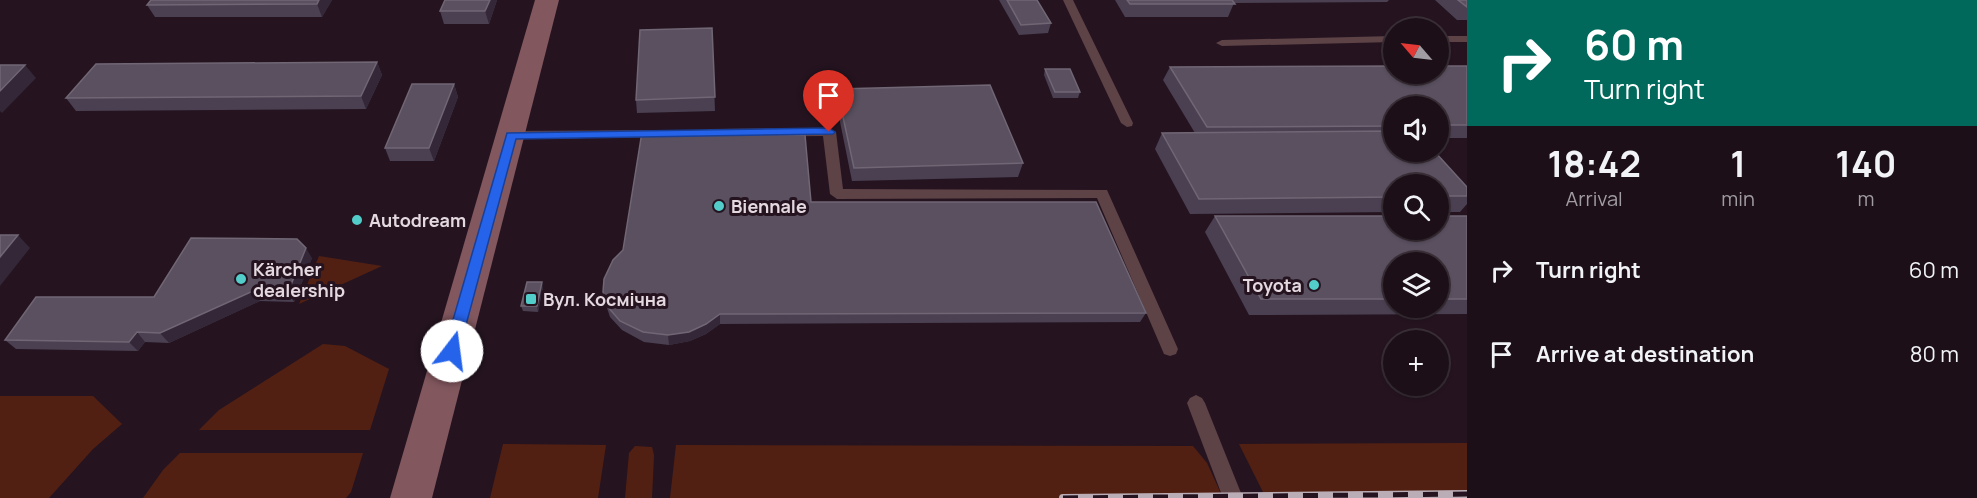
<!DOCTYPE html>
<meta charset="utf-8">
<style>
:root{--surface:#1c0f18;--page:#251821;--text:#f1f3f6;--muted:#a09ca2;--line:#3a2f37}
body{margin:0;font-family:Manrope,sans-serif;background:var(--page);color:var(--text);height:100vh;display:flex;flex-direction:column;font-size:22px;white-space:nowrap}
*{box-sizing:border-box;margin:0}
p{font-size:20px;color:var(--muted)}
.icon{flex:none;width:33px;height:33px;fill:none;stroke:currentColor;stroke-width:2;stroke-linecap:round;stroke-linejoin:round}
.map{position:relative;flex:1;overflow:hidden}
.details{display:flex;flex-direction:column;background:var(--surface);width:510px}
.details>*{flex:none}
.guide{background:#00695c;color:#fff;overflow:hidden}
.needle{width:39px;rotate:298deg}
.fabs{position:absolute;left:1383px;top:18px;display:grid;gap:12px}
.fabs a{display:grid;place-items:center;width:66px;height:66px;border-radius:50%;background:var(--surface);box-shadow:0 2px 4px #0004,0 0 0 2px var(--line);font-size:30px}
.pin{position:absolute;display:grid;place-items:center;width:51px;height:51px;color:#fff;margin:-62px -26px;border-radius:50% 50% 50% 0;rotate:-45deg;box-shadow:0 0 6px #0007}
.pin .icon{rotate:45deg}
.me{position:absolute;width:66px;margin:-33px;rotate:15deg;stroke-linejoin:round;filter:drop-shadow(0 0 4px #0008)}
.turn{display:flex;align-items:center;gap:21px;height:126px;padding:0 18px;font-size:27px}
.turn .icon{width:78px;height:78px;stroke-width:2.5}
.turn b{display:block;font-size:42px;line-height:51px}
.eta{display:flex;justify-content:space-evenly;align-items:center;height:102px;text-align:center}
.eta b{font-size:36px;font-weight:700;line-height:42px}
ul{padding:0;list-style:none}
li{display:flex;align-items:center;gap:18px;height:84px;padding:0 18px}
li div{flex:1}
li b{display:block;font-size:22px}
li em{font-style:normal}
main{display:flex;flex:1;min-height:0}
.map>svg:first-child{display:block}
.green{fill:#522012}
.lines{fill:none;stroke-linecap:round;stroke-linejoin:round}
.service{fill:#5d4246;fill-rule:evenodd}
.secondary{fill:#82575e;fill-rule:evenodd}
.rail-casing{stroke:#baadb5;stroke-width:8}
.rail{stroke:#251420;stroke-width:5;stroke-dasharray:15;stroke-linecap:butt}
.wall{fill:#4a4051;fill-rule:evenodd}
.shaded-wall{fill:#342737}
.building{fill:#5a5060;stroke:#706674;stroke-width:1.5}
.route{fill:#2563eb;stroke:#184099;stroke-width:1.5}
.poi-dot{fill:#53cdca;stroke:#251420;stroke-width:2}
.labels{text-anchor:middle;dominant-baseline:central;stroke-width:6;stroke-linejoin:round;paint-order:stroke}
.poi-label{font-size:18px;font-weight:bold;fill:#e5d9e0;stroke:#251420;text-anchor:start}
</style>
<main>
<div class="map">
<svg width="1467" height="498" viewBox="0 0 1467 498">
<rect width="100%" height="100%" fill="#251420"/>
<!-- green -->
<path class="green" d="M319,256L382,266L299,304Z
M323,344L345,346L389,369L370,430H199L219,410Z
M0,396H93L122,424L93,449L49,498H0Z
M1467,443V498H1266L1239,444Z
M503,444L606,445L598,498H490Z
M676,445L1193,446L1207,463L1223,498H670Z
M635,446L652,447L654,455L652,498H625L629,453Z
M180,453H363L351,492L346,498H143L163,470Z"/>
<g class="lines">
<!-- service -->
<path class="service" d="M1063,0H1073L1133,123L1132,126L1127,127L1121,123Z
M1394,36V42L1222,46L1216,43L1222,40Z
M1438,36H1467V42H1438Z
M829,128L836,132L843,189L1107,190L1178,349L1176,354L1170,356L1164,354L1097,198L837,199L830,194L823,136L709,137L702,133L709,129Z
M661,130L668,134L666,137L511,139L504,135L511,131Z
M1196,395L1202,398L1205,403L1243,498H1223L1187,403L1190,398Z"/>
<!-- secondary -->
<path class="secondary" d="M535,0H559L432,498H390Z"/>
<!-- rail casing -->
<g class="rail-casing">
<path id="rail" d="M1063,498L1467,494"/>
</g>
<!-- rail -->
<use href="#rail" class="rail"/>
</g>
<!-- wall -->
<path class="wall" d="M151,0H332L322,17H155L147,5Z
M497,0L489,24H444L440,11Z
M999,0H1037L1051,23L1048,33L1019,35Z
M1115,0H1389L1387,2L1234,3L1228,17H1125Z
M1435,0H1467V20H1457Z
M712,28L715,111L637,113L636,100Z
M377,62L382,75L366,109L76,111L66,98Z
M1467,66V138H1438V106H1394V152L1467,187V204L1460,212H1438V184H1394V212L1190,214L1155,149L1162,133H1195L1163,80L1170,67Z
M1045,69L1080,92L1078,98H1053L1044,75Z
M454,84L458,97L434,161H390L385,148Z
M837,89L1023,163L1018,177L852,181L836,102Z
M811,202L1146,313L1140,322L720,324L706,334L690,341L669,345L644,342L622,330L610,317L605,302L603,292L623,250Z
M1215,216H1467V314L1249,315L1205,232ZM1394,262H1438V308H1394Z
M312,258L294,302L260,301L169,343L145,342L138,351L16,349L5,340L154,297Z
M543,287L538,312L523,311L521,306Z"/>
<!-- shaded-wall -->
<path class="shaded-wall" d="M319,0H332L322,17L317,4Z
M490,0H497L489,24L485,11Z
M377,62L382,75L366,109L361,96Z
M25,65L36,78L2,113L0,111V91Z
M454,84L458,97L434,161L429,148Z
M18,235L30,248L0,286V257Z
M306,248L312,258L294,302L288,292Z
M542,282L543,287L538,312L537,306Z
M253,291L260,301L169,343L160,333Z
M720,314V324L706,334L690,341L669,345L668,335Z
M137,332L145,342L138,351L129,342Z"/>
<!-- building -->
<path class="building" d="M151,0H319L317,4L147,5Z
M445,0H490L485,11H440Z
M1007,0H1037L1051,23L1021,25Z
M1127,0H1232L1235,4H1130Z
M1458,0H1467V7Z
M712,28L715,97L636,100L640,30Z
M377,62L361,96L66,98L96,64Z
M0,65H25L0,91Z
M1394,66V74H1438V66H1467V125H1438V106H1394V126L1207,127L1170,67Z
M1045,69H1070L1080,92H1055Z
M412,84H454L429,148H385Z
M990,85L1023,163L854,168L837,89Z
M1394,131V152H1435L1467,187V196H1438V184H1394V197L1199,199L1162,133Z
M642,132L805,135L811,202H1096L1146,313L720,314L706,324L689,332L668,335L643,332L620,321L608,307L603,292L604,279L613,260L623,250Z
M1215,216H1394V230H1438V216H1467V299H1438V262H1394V299H1261Z
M0,235H18L0,257Z
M191,238L297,239L306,248L288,292L253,291L160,333L137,332L129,342L5,340L36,297H154Z
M527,282H542L537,306H521Z"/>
<!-- route -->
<path class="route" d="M829,128L835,132L833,134L516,139L459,351L457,355L452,357L446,355L444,351L507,133Z"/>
<!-- markers -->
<g class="poi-dot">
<circle cx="719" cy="206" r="6"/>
<circle cx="357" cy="220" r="6"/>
<circle cx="241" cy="279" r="6"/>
<circle cx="1314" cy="285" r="6"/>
<rect x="525" y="293" width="12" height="12" rx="3"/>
</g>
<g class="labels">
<!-- poi labels -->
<g class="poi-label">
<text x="731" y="206">Biennale</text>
<text x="369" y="220">Autodream</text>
<text x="253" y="269">Kärcher<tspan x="253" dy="21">dealership</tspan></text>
<text x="1302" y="285" text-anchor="end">Toyota</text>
<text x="543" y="299">Вул. Космічна</text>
</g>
</g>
</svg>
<div class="fabs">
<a><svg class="needle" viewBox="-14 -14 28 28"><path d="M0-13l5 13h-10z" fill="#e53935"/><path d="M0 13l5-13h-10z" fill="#a09ca2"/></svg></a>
<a><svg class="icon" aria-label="sound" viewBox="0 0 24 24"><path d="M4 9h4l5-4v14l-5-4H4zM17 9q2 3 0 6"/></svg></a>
<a><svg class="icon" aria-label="search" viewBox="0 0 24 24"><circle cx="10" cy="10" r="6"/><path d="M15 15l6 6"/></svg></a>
<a><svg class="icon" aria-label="layers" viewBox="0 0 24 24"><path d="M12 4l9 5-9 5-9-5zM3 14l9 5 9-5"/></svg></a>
<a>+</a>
</div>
<div class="pin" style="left:829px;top:132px;background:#d93025"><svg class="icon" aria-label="arrive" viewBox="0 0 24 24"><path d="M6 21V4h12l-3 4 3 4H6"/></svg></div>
<svg class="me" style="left:452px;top:351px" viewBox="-20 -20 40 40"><circle r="19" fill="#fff"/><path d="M0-13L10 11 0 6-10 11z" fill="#2563eb"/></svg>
</div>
<section class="details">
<div class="guide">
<div class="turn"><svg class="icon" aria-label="right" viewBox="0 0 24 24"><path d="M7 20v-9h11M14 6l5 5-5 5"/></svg><div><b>60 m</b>Turn right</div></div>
</div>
<div class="eta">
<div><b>18:42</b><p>Arrival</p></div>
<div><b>1</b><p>min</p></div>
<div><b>140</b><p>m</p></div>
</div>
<ul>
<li><svg class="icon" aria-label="right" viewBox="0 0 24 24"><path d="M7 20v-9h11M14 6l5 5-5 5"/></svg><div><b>Turn right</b></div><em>60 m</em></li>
<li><svg class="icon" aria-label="arrive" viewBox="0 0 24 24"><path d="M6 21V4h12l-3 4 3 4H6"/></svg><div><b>Arrive at destination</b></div><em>80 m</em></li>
</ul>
</section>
</main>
